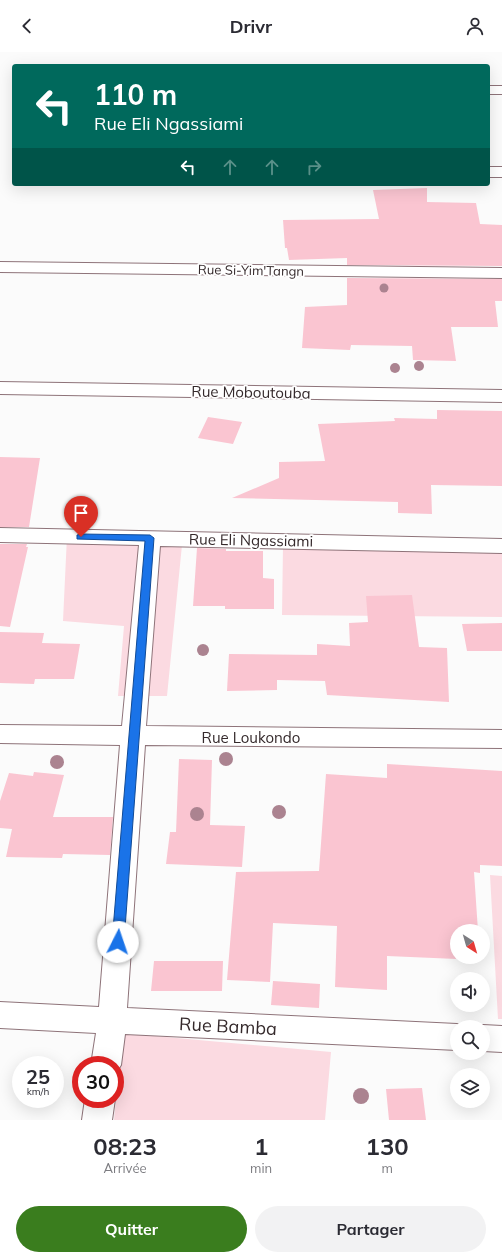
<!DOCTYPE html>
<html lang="fr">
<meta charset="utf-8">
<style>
:root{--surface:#fff;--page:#f2f2f3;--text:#2b2b33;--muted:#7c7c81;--accent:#3a7d1e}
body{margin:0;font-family:Mulish,sans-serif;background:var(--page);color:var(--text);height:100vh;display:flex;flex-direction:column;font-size:15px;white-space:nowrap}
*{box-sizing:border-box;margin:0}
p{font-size:13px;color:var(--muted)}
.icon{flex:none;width:22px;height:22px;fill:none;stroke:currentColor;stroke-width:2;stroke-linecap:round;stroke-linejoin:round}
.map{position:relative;height:1068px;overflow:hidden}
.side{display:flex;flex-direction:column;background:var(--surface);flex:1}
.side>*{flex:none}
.guide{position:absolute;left:12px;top:12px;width:478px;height:122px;border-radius:4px;box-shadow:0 4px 16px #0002;background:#00695c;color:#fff;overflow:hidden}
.needle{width:26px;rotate:143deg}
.controls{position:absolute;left:450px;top:872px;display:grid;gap:8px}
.controls a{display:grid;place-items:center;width:40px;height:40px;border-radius:50%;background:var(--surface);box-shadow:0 4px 16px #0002;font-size:20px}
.speed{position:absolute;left:12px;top:1004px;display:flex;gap:8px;font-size:20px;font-weight:700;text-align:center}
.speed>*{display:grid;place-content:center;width:52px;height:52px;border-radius:50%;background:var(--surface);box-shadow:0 4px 16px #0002;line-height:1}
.speed small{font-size:10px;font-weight:400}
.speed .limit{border:6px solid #d22;background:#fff;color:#111}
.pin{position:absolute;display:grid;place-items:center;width:34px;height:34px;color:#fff;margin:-41px -17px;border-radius:50% 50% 50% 0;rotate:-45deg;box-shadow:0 0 4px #0007}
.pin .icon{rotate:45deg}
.me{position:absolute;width:44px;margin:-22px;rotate:4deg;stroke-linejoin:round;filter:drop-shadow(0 0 3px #0008)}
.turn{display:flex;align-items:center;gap:14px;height:84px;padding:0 16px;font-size:18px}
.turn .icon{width:52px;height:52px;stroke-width:2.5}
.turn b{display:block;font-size:28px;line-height:34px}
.lanes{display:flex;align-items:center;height:38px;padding:0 16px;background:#0003;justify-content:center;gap:20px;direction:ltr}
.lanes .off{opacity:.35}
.eta{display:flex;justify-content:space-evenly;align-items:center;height:68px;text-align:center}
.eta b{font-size:24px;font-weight:700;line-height:28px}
.primary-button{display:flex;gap:8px;margin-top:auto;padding:8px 16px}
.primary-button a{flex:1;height:46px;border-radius:24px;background:var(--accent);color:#fff;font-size:16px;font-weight:700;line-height:46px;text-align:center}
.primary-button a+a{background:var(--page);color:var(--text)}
header{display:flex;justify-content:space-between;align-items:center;height:52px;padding:0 16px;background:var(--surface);font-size:18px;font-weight:700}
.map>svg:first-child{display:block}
.green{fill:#fbdae1}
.building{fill:#fac5d1}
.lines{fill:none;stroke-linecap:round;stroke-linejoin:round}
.minor-casing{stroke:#8e7379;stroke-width:2}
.minor{fill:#fff;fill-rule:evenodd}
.tree{fill:#ab8390}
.route{fill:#1a73e8;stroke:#114b97}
.labels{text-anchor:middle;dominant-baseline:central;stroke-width:3.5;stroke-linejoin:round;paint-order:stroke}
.far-street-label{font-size:13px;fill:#34292b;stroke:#fff}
.street-label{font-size:15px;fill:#34292b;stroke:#fff}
.near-street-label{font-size:18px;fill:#34292b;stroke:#fff}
</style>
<header><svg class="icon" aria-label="back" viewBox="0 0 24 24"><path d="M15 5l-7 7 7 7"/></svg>Drivr<svg class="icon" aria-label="person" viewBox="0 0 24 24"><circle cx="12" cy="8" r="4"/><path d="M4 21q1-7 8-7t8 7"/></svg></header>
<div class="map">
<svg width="502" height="1068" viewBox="0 0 502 1068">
<rect width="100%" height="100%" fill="#fbfbfb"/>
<!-- green -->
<path class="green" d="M67,484L182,493L167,644H118L124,574L63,569Z
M283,494L502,497V565L282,563Z
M490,823L502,824V967H498Z
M122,981L331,1000L325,1068H114Z"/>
<!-- building -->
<path class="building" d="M427,136V150L476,151L480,172L502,173V214L347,213V206L289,208L287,196H285L283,168L379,167L373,138Z
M347,226L502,227V249H495L498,275H451L456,309L413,308L412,294L351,293L350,298L302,296L305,255L347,253Z
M437,358L502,359V434L431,433L432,462L398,461V450L232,446L279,426V410L325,409L318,372L395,369L394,366L437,367Z
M208,365L242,370L233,392L198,386Z
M0,405L40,406L29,475H0Z
M0,492H27L26,495H28L10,575L0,574Z
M197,496L226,497V499H263V526L274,527V557H225V554H193Z
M412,543L419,595L447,596L449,650L327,643L325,629L277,628V638L227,639L229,602L317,603V592L350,594L349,571L368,570L366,544Z
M502,571V599H467L462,572Z
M0,580L44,581L42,591L80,592L74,627H35L34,632L0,631Z
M179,707L212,708L210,773L245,774L242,815L166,812L170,780H176Z
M387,712L502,719V814L480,813V821L474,820L478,879H457V905H480V908L387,904V938L335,935L337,874L273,871L270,930L227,928L236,820L319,819L326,722L387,726Z
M34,720L64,723L53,765H113L110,803L63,802L62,806L6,805L12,777L0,776V749L9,721L33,724Z
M154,909H223L222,939H151Z
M273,929L320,932L319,956L271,953Z
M422,1036L426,1068H389L386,1037Z"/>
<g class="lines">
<!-- minor casing -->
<g class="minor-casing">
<path id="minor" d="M488,34H502V42H488Z
M488,115H502V125H488Z
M0,210L502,216V226L0,220Z
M0,330L502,338V350L0,342Z
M0,476L502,487V501L160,494L146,674L502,678V696L145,693L127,956L457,972L466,975H457V998L125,982L121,1013L115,1023V1013H91L96,981L0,976V950L99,955L120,693L0,691V673L122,674L139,493L0,490Z
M483,973L502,974V1000L483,999V975H477Z
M85,1047H115L112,1068H82Z"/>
</g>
<!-- minor -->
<use href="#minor" class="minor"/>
</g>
<!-- trees -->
<g class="tree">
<circle cx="384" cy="236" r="4.5"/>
<circle cx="419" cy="314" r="5"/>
<circle cx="395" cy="316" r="5"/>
<circle cx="203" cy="598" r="6"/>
<circle cx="226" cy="707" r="7"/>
<circle cx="57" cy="710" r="7"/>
<circle cx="279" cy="760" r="7"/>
<circle cx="197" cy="762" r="7"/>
<circle cx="361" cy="1044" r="8"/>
</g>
<!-- route -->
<path class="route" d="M81,482L150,483L154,486L124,890L122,893L118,895L114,893L112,890L145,489L77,487V483Z"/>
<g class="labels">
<!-- far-street labels -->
<g class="far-street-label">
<text transform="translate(251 218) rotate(1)">Rue Si-Yim'Tangn</text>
</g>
<!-- street labels -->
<g class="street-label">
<text transform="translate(251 340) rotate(1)">Rue Moboutouba</text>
<text transform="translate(251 488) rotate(1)">Rue Eli Ngassiami</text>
<text x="251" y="685">Rue Loukondo</text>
</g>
<!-- near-street labels -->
<g class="near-street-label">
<text transform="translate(228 974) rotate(3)">Rue Bamba</text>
</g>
</g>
</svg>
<div class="controls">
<a><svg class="needle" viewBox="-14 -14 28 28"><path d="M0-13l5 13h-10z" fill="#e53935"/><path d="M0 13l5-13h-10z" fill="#7c7c81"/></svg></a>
<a><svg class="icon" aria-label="sound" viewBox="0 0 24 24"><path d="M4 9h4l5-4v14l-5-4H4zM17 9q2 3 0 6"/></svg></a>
<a><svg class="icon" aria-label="search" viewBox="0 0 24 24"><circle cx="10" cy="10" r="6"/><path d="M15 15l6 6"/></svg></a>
<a><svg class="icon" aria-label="layers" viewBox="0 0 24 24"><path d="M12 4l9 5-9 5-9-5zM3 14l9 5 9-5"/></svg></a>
</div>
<div class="speed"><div>25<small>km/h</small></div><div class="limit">30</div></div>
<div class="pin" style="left:81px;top:485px;background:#d93025"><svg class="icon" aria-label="arrive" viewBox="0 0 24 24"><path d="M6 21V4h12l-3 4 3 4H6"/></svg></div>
<svg class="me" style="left:118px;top:890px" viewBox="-20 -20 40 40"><circle r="19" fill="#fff"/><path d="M0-13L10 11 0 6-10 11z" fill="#1a73e8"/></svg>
<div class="guide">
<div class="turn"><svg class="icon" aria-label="left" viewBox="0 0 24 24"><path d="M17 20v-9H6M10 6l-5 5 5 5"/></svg><div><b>110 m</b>Rue Eli Ngassiami</div></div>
<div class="lanes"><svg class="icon" aria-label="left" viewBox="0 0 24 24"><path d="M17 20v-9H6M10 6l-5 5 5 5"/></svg><svg class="icon off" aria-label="ahead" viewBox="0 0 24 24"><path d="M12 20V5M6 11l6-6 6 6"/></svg><svg class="icon off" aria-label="ahead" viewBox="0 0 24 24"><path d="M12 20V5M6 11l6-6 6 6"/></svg><svg class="icon off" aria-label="right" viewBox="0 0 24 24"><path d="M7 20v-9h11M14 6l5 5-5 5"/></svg></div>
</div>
</div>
<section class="side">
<div class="eta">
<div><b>08:23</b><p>Arrivée</p></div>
<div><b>1</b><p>min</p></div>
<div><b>130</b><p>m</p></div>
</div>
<div class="primary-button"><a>Quitter</a><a>Partager</a></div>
</section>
